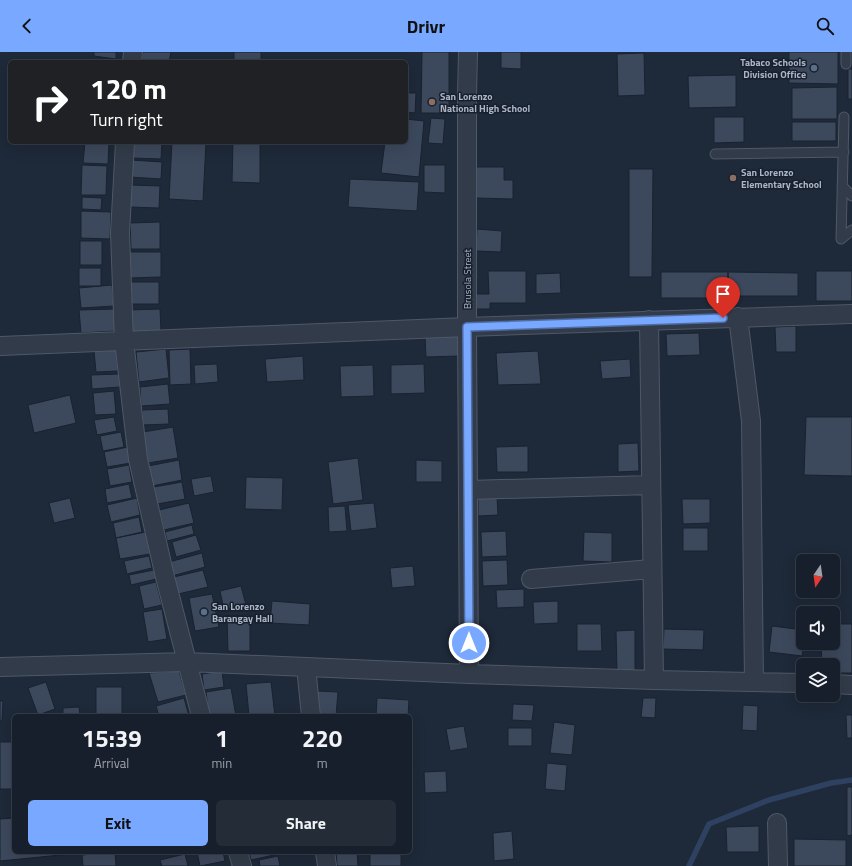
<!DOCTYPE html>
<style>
:root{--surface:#161f2b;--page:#232c37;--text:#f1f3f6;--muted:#9ea2a9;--line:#353d47;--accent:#78a8ff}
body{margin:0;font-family:"Titillium Web",sans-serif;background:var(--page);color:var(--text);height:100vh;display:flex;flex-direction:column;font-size:15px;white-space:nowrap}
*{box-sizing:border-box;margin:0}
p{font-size:13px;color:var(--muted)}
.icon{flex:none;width:22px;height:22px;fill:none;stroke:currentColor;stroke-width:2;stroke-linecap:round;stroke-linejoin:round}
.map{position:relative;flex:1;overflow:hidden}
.sheet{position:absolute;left:12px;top:662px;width:400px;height:140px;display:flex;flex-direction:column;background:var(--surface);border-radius:6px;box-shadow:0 4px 16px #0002,0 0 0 1px var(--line)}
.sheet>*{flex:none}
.banner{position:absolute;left:8px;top:8px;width:400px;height:84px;border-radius:6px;box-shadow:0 4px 16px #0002,0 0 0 1px var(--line);background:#202124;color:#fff;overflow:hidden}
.needle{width:26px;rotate:193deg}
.tools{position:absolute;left:796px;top:502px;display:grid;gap:8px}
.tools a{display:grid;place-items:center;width:44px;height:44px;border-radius:6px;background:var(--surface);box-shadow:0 4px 16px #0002,0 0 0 1px var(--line);font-size:20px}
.pin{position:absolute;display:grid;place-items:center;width:34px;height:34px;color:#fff;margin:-41px -17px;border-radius:50% 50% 50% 0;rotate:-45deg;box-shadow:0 0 4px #0007}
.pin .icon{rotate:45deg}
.me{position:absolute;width:44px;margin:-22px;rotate:0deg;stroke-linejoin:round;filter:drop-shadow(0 0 3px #0008)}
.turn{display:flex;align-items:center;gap:14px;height:84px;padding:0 16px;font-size:18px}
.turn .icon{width:52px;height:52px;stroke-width:2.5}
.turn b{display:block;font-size:28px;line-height:34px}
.eta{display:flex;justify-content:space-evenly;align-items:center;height:68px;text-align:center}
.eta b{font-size:24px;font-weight:700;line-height:28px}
.primary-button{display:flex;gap:8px;margin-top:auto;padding:8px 16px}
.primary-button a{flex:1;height:46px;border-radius:6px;background:var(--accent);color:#111;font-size:16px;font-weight:700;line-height:46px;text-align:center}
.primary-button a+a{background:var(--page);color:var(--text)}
header{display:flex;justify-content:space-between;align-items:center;height:52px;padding:0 16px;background:var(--accent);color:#111;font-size:18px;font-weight:700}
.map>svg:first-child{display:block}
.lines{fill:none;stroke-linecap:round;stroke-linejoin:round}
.stream{stroke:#2e4160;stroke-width:5.5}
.building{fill:#3c485c;stroke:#192230}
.lane-casing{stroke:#4f5867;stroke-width:11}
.street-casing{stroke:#4f5867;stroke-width:20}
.lane{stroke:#323b49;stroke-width:9}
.street{stroke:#323b49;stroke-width:18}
.route-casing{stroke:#4e6da6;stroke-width:10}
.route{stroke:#78a8ff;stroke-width:7}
.service-dot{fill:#5c6f8a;stroke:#17202e;stroke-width:1.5}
.education-dot{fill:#8d6e63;stroke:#17202e;stroke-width:1.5}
.labels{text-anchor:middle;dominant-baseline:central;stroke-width:3;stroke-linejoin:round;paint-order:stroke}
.poi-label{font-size:10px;font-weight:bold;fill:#acb5c6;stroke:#17202e;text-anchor:start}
.street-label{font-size:10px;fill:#acb5c6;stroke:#17202e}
</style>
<header><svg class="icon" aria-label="back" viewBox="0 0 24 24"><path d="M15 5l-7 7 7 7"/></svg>Drivr<svg class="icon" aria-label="search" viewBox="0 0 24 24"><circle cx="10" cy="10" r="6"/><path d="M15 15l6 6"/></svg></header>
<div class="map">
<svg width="852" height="814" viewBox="0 0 852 814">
<rect width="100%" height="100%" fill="#1e2939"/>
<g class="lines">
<!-- stream -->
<path class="stream" d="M689,814L709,772L769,748L831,731L852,728"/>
</g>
<!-- building -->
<path class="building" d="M94,0H116V7L94,4Z
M143,0H171L169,10H141Z
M234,0H261V10H234Z
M422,0H449V61H421Z
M501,0H521V17L501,16Z
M789,0H838V32L789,31Z
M644,1L645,43L618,44L617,2Z
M99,7L119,9V10H98Z
M848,17H852V47H848Z
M736,23V55L689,56L688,24Z
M837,35V67H792V36Z
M406,41H416L415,61L406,60Z
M714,65H744V90L714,91Z
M431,66L445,67L443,92L428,91Z
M406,67L424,69L419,125L381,121L385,90H406Z
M792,70H836V89H792Z
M85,90H109L108,112L83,111Z
M133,90H162L161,107L132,106Z
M172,90H206L203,149L169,147Z
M233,90H260V131L232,130Z
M131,108L162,110L161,127L130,125Z
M82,113L107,114L106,143H81Z
M424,113H445V141L424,140Z
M476,115H504V128H513V147L476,146Z
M629,117H653L652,225H629Z
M350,127L419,130L417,159L348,155Z
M130,133L160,134L159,156L130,155Z
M82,145L102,146L101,158L82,157Z
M81,159L111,160L110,187L81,186Z
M160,170V197H131L130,171Z
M477,177L502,179L501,200L476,199Z
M80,189H102V213H80Z
M128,200H161V225L128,226Z
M79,216H101V234H79Z
M488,219H526V251H490V257H475V242H489Z
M816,219H852V249H816Z
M661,220H728V246H661Z
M728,220L798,221V244H728Z
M560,221L561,241L536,242V222Z
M128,230H159V252H128Z
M112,233L114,254L81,256L79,236Z
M115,257L116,279L81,281L79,258Z
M160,257L161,279L130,280L129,258Z
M796,274V300H776L775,275Z
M699,281L700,303L667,304L666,282Z
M458,284L459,304L426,305L425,285Z
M166,297L169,326L139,330L136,300Z
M190,297L191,332L170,333L169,298Z
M116,298L118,319L96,320L94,299Z
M538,299L541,332L498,333L496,301Z
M303,304L304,328L267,330L265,307Z
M630,307L631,325L602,327L600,309Z
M217,312L218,330L195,332L194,313Z
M424,312L425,341L391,342V313Z
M373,313L374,344L341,345L340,314Z
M119,322L120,335L92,337L91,323Z
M168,332L170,352L141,354L140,335Z
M114,339L116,362L95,363L93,341Z
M70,343L76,371L34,381L28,353Z
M168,357L169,372L143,373L142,358Z
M114,365L117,379L97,383L94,368Z
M806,365H852V424L804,423Z
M173,375L178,406L148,411L143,380Z
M121,380L124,395L103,399L100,384Z
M638,391L639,419L618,420V392Z
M528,394V420H497L496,395Z
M128,395L131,411L107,415L104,400Z
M358,406L363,448L333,452L328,410Z
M179,408L182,428L152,434L148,414Z
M416,408L442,409V430H416Z
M129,413L132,430L110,434L107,417Z
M211,424L214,440L194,444L191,427Z
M246,425L283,426L282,458L245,457Z
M182,430L185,447L157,452L154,435Z
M129,432L132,446L107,451L105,437Z
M497,444L498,463L478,464V445Z
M70,446L75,466L54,471L49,451Z
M137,446L140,463L111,470L107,453Z
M682,447H710V471L683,472Z
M189,451L194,471L164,478L159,458Z
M374,451L377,476L351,479L348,453Z
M345,454L347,479L329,480L328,455Z
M139,465L142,480L116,486L113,471Z
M192,473L194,482L167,489L165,480Z
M683,476H708V499H683Z
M506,479L507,504L482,505L481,480Z
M146,480L150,502L120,507L116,486Z
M584,480L612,481V510L583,509Z
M196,483L201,498L176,505L172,490Z
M202,501L205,515L172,524L169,510Z
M149,504L152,516L127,522L124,509Z
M507,508L508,533L483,534L482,509Z
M413,514L415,534L392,536L390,516Z
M154,518L156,527L131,533L129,523Z
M203,518L208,535L174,543L170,526Z
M156,530L162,553L144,557L139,534Z
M241,534L246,553L224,558L220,539Z
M524,537V555L497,556L496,538Z
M212,542L219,575L195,579L189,546Z
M272,549L310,552L309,573L270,571Z
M558,549V571L534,572L533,550Z
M162,557L167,587L148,590L143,560Z
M250,563V599H228L227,564Z
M577,572H601L602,599H577Z
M833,572H852V621H833V613H822L821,591H833Z
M772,574L803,578L804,591L802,604L769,600Z
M664,577L704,578L703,598L663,597Z
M635,578V619H617L616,579Z
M179,619L186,643L158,650L149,621Z
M222,619L224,635L204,638L202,622Z
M46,630L55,657L38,663L28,636Z
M271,630L275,664H249L246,632Z
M96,635H122V664H96Z
M231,636L236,664H209L206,640Z
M317,639L338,640L336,664H316Z
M184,646L189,664H159L156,654Z
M377,646L409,648L408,664H376Z
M643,646H656L655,666L641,665Z
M0,649H3L2,669H0Z
M513,652L534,653L532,669L512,668Z
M743,653L758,654L757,679L742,678Z
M79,655L80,664H63V656Z
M846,663H852V686H847Z
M554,670L575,673L572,703L550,701Z
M464,674L468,696L450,699L446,677Z
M508,676H532V694H508Z
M0,690H14V737H0Z
M547,711L567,713L565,739L545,737Z
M410,713H413L411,732L410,731Z
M446,719L447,740L425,741L424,720Z
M847,735H852V783L847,784Z
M14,766V800H91L0,809V767Z
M759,774V800H727L726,775Z
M512,779L514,807L494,809L493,781Z
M794,787L846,788V814H794Z
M115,800L116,814H83L82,803Z
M197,800H223L225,809L200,814Z
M249,800H283V801L251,808Z
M336,800H357L358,814H337Z
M370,800H401V814H370Z
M185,802L188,814H162L160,808Z
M278,804L280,814H260L259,808Z"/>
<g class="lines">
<!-- lane casing -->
<g class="lane-casing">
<path id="lane" d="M846,0V12
M715,102L844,100
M842,134L852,144
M841,187L844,65
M841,187L852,178"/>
</g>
<!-- street casing -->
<g class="street-casing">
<path id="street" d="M468,0L467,44V275L469,622
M132,10L133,0
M125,90L120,181L124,289L138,407L165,525L201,664
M738,265L751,369L754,630
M649,268L654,628
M0,294L467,275L852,262
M468,438L651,433
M531,527L652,517
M0,615L187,610L469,622L654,628L803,631
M306,615L311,664
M833,632L852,633
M777,771L778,814
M238,800L242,814
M325,800L327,814"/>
</g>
<!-- lane -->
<use href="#lane" class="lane"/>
<!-- street -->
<use href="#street" class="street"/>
</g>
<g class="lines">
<!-- route casing -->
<g class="route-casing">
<path id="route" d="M469,591L467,275L723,266"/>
</g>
<!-- route -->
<use href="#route" class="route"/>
</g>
<!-- markers -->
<g class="service-dot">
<circle cx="814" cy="16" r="4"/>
<circle cx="204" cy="560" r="4"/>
</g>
<g class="education-dot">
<circle cx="432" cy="50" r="4"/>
<circle cx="733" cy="126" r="4"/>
</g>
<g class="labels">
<!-- poi labels -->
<g class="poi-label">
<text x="806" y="10" text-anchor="end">Tabaco Schools<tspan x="806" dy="12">Division Office</tspan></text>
<text x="440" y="44">San Lorenzo<tspan x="440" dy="12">National High School</tspan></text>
<text x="741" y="120">San Lorenzo<tspan x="741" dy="12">Elementary School</tspan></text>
<text x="212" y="554">San Lorenzo<tspan x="212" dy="12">Barangay Hall</tspan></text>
</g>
<!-- street labels -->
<g class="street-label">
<text transform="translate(467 227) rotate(-90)">Brusola Street</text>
</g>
</g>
</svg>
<div class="tools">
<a><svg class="needle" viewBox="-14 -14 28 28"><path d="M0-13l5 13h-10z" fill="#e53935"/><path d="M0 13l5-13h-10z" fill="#9ea2a9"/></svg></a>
<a><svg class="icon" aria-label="sound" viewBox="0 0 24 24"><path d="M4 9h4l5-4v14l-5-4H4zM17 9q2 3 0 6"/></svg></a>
<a><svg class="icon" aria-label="layers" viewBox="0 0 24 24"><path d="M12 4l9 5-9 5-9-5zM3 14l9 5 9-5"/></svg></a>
</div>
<div class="pin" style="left:723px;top:266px;background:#d93025"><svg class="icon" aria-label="arrive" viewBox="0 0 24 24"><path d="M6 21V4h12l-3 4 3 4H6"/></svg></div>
<svg class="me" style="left:469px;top:591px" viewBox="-20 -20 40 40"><circle r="17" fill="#78a8ff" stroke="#fff" stroke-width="3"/><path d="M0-11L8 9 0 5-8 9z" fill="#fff"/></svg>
<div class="banner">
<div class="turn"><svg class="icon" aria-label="right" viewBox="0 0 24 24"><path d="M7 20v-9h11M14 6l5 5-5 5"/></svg><div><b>120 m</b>Turn right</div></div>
</div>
<section class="sheet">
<div class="eta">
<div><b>15:39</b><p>Arrival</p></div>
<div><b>1</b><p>min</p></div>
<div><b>220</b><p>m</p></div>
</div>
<div class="primary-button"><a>Exit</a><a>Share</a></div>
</section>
</div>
